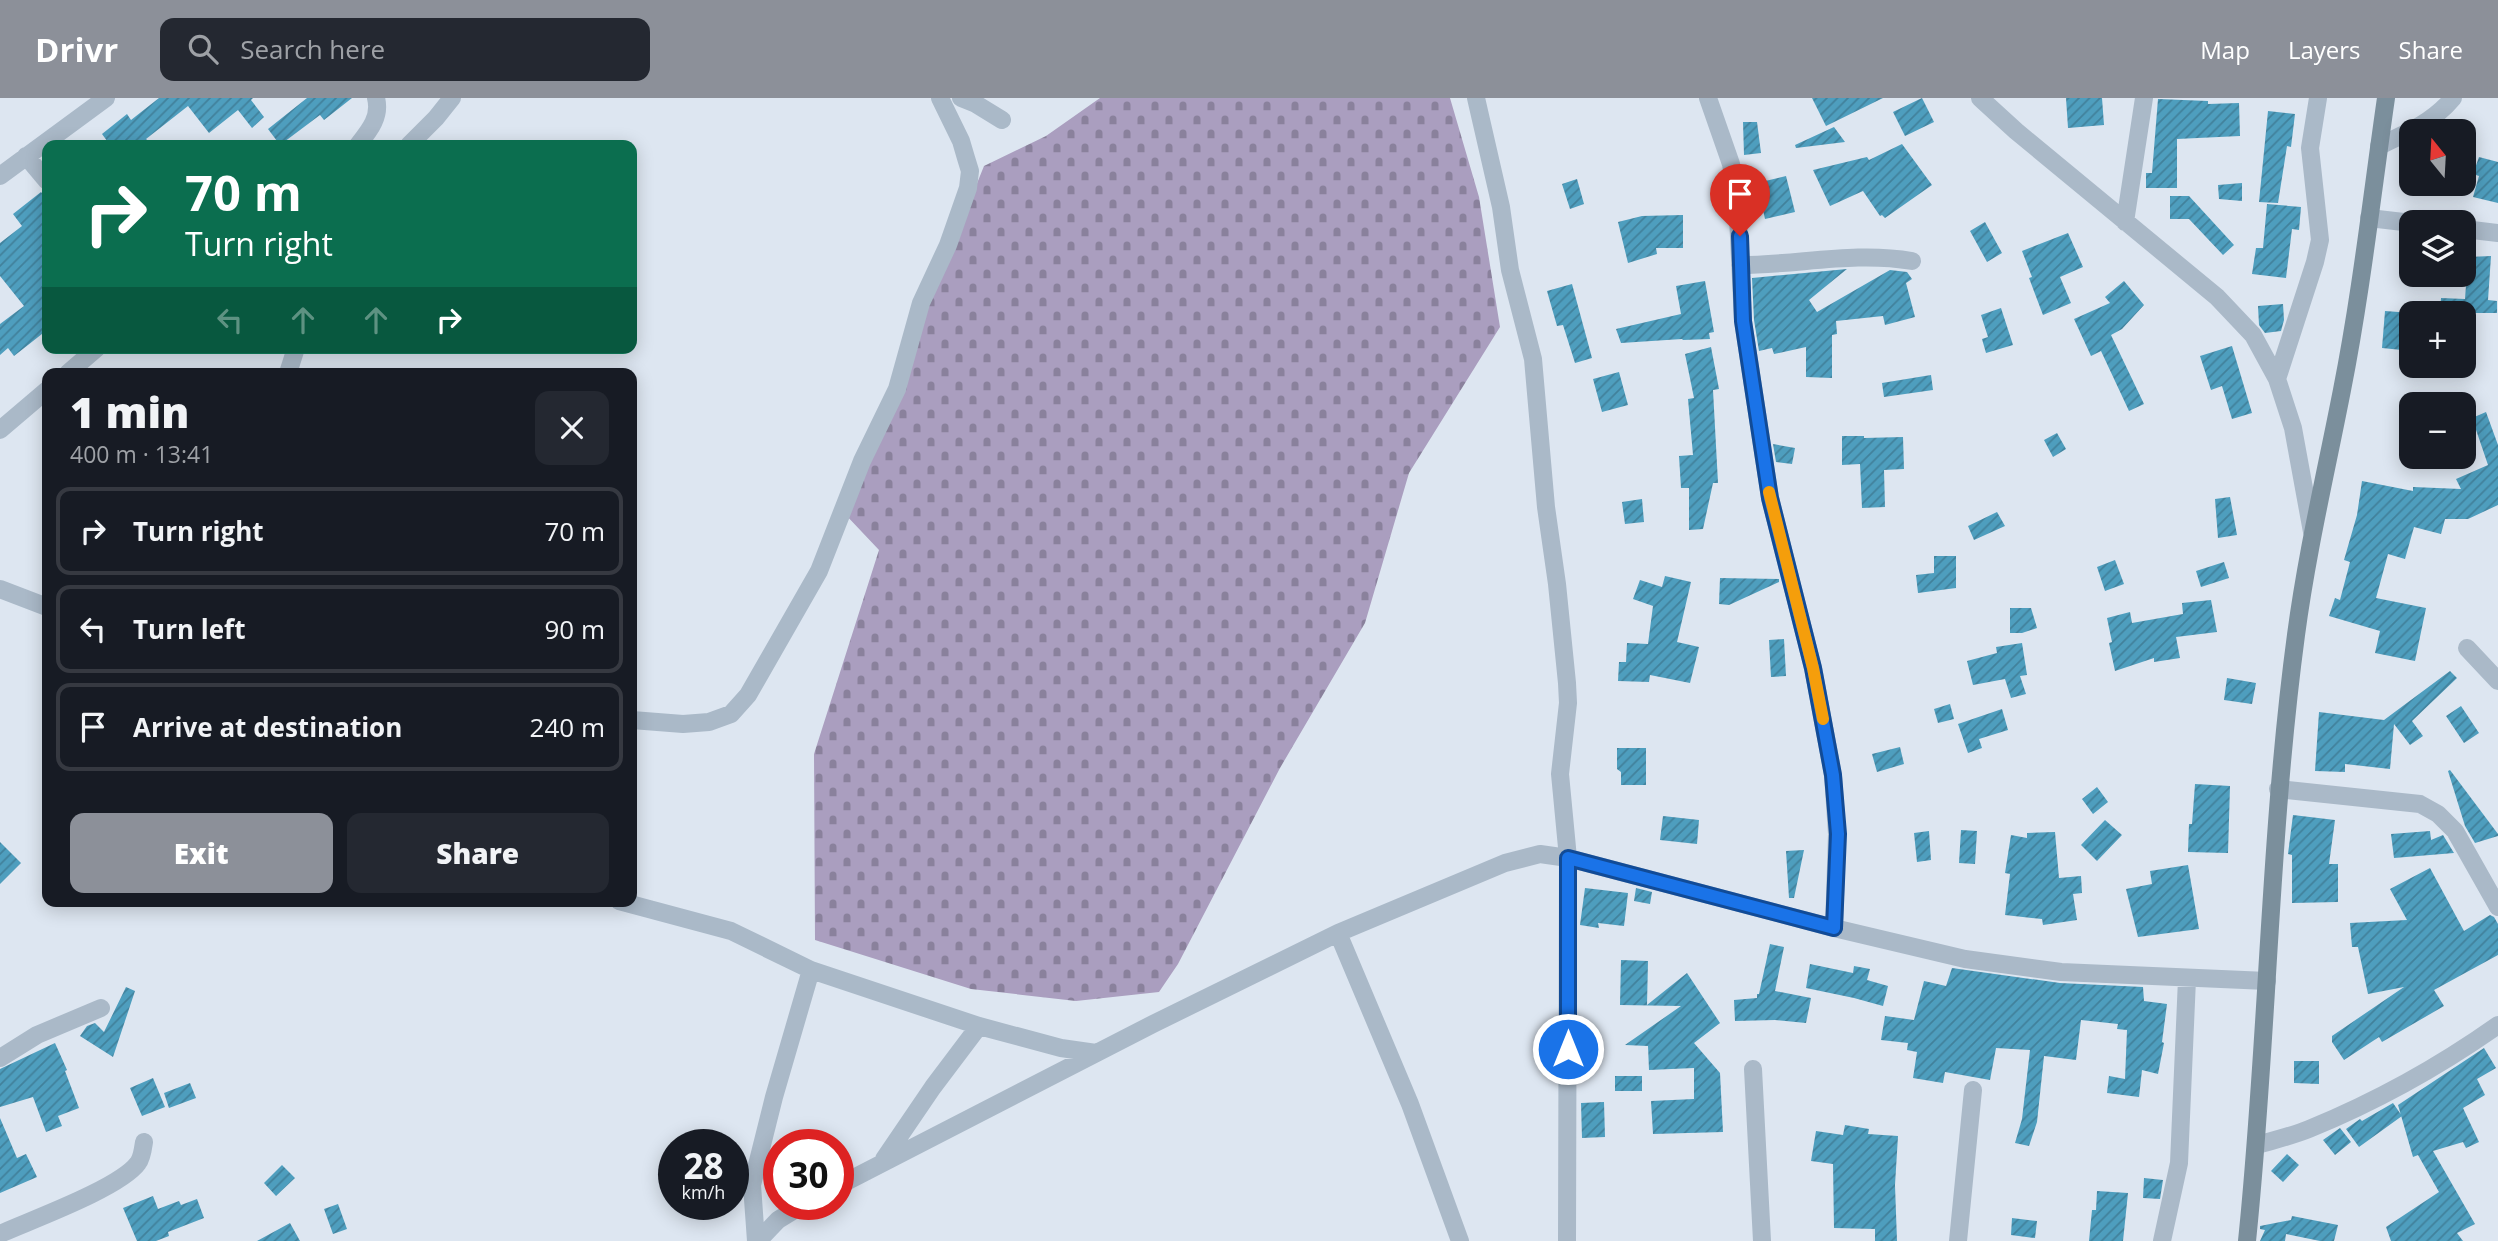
<!DOCTYPE html>
<meta charset="utf-8">
<style>
:root{--surface:#171b24;--page:#242831;--text:#f1f3f6;--muted:#9ea1a6;--line:#363941;--accent:#8c9099}
body{margin:0;font-family:"Open Sans",sans-serif;background:var(--page);color:var(--text);height:100vh;display:flex;flex-direction:column;font-size:26px;white-space:nowrap}
*{box-sizing:border-box;margin:0}
p{font-size:23px;color:var(--muted)}
.icon{flex:none;width:38px;height:38px;fill:none;stroke:currentColor;stroke-width:2;stroke-linecap:round;stroke-linejoin:round}
.map{position:relative;flex:1;overflow:hidden}
.drawer{position:absolute;left:42px;top:270px;width:595px;height:539px;display:flex;flex-direction:column;background:var(--surface);border-radius:14px;box-shadow:0 4px 18px #0003}
.drawer>*{flex:none}
.guide{position:absolute;left:42px;top:42px;width:595px;height:214px;border-radius:14px;box-shadow:0 4px 18px #0003;background:#0b6e4f;color:#fff;overflow:hidden}
.needle{width:46px;rotate:342deg}
.fabs{position:absolute;left:2399px;top:21px;display:grid;gap:14px}
.fabs a{display:grid;place-items:center;width:77px;height:77px;border-radius:14px;background:var(--surface);box-shadow:0 4px 18px #0003;font-size:35px}
.speed{position:absolute;left:658px;top:1031px;display:flex;gap:14px;font-size:35px;font-weight:700;text-align:center}
.speed>*{display:grid;place-content:center;width:91px;height:91px;border-radius:50%;background:var(--surface);box-shadow:0 4px 18px #0003;line-height:1}
.speed small{font-size:18px;font-weight:400}
.speed .limit{border:10px solid #d22;background:#fff;color:#111}
.pin{position:absolute;display:grid;place-items:center;width:60px;height:60px;color:#fff;margin:-72px -30px;border-radius:50% 50% 50% 0;rotate:-45deg;box-shadow:0 0 7px #0007}
.pin .icon{rotate:45deg}
.me{position:absolute;width:77px;margin:-38px;rotate:0deg;stroke-linejoin:round;filter:drop-shadow(0 0 5px #0008)}
.turn{display:flex;align-items:center;gap:24px;height:147px;padding:0 28px;font-size:32px}
.turn .icon{width:91px;height:91px;stroke-width:2.5}
.turn b{display:block;font-size:49px;line-height:60px}
.lanes{display:flex;align-items:center;height:66px;padding:0 28px;background:#0003;justify-content:center;gap:35px;direction:ltr}
.lanes .off{opacity:.35}
.round{display:grid;place-items:center;flex:none;width:74px;height:74px;border-radius:14px;background:var(--page)}
.summary{display:flex;align-items:center;justify-content:space-between;height:119px;padding:0 28px}
h1{font-size:42px;font-weight:800;line-height:52px}
.primary-button{display:flex;gap:14px;margin-top:auto;padding:14px 28px}
.primary-button a{flex:1;height:80px;border-radius:14px;background:var(--accent);color:#fff;font-size:28px;font-weight:800;line-height:80px;text-align:center}
.primary-button a+a{background:var(--page);color:var(--text)}
ul{padding:0;list-style:none}
li{display:flex;align-items:center;gap:21px;height:88px;margin:0 14px 10px;padding:0 14px;border:4px solid var(--line);border-radius:14px}
li div{flex:1}
li b{display:block;font-size:26px}
li em{font-style:normal}
header{display:flex;align-items:center;gap:42px;box-sizing:border-box;height:98px;padding:0 35px;background:var(--accent);color:#fff}
header strong{font-size:33px}
nav{display:flex;gap:38px;margin-inline-start:auto;font-size:24px}
.search{width:490px;height:63px;background:var(--page);display:flex;align-items:center;gap:18px;box-sizing:border-box;padding:0 24px;border-radius:14px;color:var(--muted);font-size:26px}
.map>svg:first-child{display:block}
.cemetery{fill:url(#cemetery-stones)}
.building{fill:url(#building-hatch)}
.lines{fill:none;stroke-linecap:round;stroke-linejoin:round}
.street{stroke:#aab9c8;stroke-width:18}
.secondary{stroke:#7b8f9c;stroke-width:18}
.route-casing{stroke:#114b97;stroke-width:18}
.route{stroke:#1a73e8;stroke-width:12}
.slow{stroke:#f59e0b;stroke-width:12}
</style>
<header>
<strong>Drivr</strong>
<div class="search"><svg class="icon" aria-label="search" viewBox="0 0 24 24"><circle cx="10" cy="10" r="6"/><path d="M15 15l6 6"/></svg>Search here</div>
<nav><a>Map</a><a>Layers</a><a>Share</a></nav>
</header>
<div class="map">
<svg width="2498" height="1143" viewBox="0 0 2498 1143">
<defs>
<pattern id="cemetery-stones" width="16" height="16" patternUnits="userSpaceOnUse" patternTransform="scale(1.75)"><rect width="16" height="16" fill="#aa9ebf"/><path d="M2 7V4a2 2 0 0 1 4 0v3zM10 15v-3a2 2 0 0 1 4 0v3z" fill="#8a819c"/></pattern>
<pattern id="building-hatch" width="6" height="6" patternUnits="userSpaceOnUse" patternTransform="scale(1.75)"><rect width="6" height="6" fill="#4e9ebe"/><path d="M-1 1l2-2M0 6l6-6M5 7l2-2" fill="none" stroke="#41819b"/></pattern>
</defs>
<rect width="100%" height="100%" fill="#dde6f1"/>
<!-- cemetery -->
<path class="cemetery" d="M1100,0H1450L1479,99L1500,229L1409,375L1365,525L1280,670L1178,866L1159,894L1076,903L971,891L815,842L814,656L879,452L844,415L984,68L1046,38Z"/>
<!-- building -->
<path class="building" d="M159,0H253L251,2L264,19L252,30L238,12L209,35L188,8L146,41L152,47H110L102,36L127,16L131,22Z
M307,0H352L324,22L320,17L280,47L268,31Z
M1812,0H1883L1826,28Z
M1922,0L1934,24L1905,38L1893,14Z
M2066,0H2102L2104,27L2068,30Z
M2158,1L2208,3V6L2239,5L2240,38L2177,41V90H2146V75H2152Z
M2268,13L2295,16L2291,49L2287,48L2278,105L2259,104Z
M1743,24H1757L1761,55L1744,57Z
M1834,29L1845,44L1796,50L1795,47Z
M1902,46L1932,87L1885,120L1882,117L1880,118L1863,93L1830,108L1813,72L1867,59L1869,62Z
M2479,59L2498,64V105L2473,99L2479,78L2473,76Z
M1786,78L1795,114L1765,121L1757,85Z
M1577,81L1584,106L1570,111L1562,86Z
M2242,85V103L2219,101L2218,87Z
M41,94L47,101V232L14,258L8,250L0,257V226L24,208L0,178V145L22,128L13,116Z
M2170,98H2189L2234,147L2223,157L2189,121H2170Z
M2267,106L2301,109L2299,132L2292,131L2286,180L2252,176L2256,150H2263Z
M1683,117V150H1656L1657,156L1628,165L1618,124L1642,118Z
M1985,124L2002,155L1987,164L1970,133Z
M2068,135L2083,169L2060,179L2071,205L2043,217L2029,180L2032,179L2022,153Z
M2491,158L2488,202L2497,203V215H2440L2441,200L2465,201L2468,159Z
M1847,171L1809,202L1817,214L1890,172L1907,174L1912,181L1906,185L1915,219L1885,227L1883,218L1836,223L1837,236L1832,237V280L1806,279V249L1774,256L1772,250L1759,253L1754,222L1752,180Z
M1705,183L1714,234L1709,235L1710,241L1683,242L1682,241L1621,245L1616,231L1681,216L1676,188Z
M2124,183L2144,207L2122,231L2111,237L2144,306L2129,313L2101,253L2091,258L2074,221L2110,205L2105,199Z
M1572,186L1592,260L1575,265L1563,227L1557,228L1547,193Z
M2283,206L2284,222L2281,233L2265,235L2259,227L2258,208Z
M2001,210L2013,247L1986,255L1982,241L1988,239L1981,217Z
M2385,213L2412,215V253L2382,250Z
M2232,248L2252,315L2232,321L2222,288L2211,292L2200,258Z
M1711,249L1719,291L1713,292L1718,385H1713L1703,431L1689,432V390H1681L1679,358L1693,357L1688,301L1694,300L1685,256Z
M1619,274L1628,307L1602,314L1593,281Z
M1931,277L1933,292L1884,299L1882,285Z
M2486,314L2498,347V407L2468,421H2445L2441,436L2414,429L2405,461L2388,456L2376,500L2426,510L2415,563L2375,555L2380,533L2329,518L2335,500L2340,502L2350,464L2344,462L2357,417L2362,383L2413,393V389L2461,391L2456,381L2488,367L2472,320Z
M2057,335L2066,351L2053,359L2044,342Z
M1842,338H1864V340L1903,339L1904,371L1884,372L1885,409L1862,410L1860,366L1842,367Z
M1773,346L1795,350L1792,366L1776,364Z
M2230,399L2237,437L2218,440L2215,401Z
M1642,401L1644,424L1625,426L1622,404Z
M1997,414L2005,428L1974,442L1968,428Z
M1934,458H1956V490L1918,495L1916,477L1934,475Z
M2115,462L2124,486L2105,493L2097,469Z
M2224,464L2229,480L2201,489L2196,473Z
M1665,478L1691,484L1677,544L1699,549L1690,585L1650,577L1649,584L1618,583L1619,564H1626L1627,545L1648,546L1653,508L1633,501L1640,482L1662,489Z
M1720,480L1779,481V484L1729,507L1719,506Z
M2211,502L2217,534L2176,539L2180,560L2154,564V560L2115,573L2109,545L2112,544L2107,520L2130,514L2132,525L2183,516L2182,505Z
M2010,510H2031L2037,530L2022,535H2010Z
M1784,541L1786,578L1771,579L1769,542Z
M2022,545L2027,577L2020,578L2026,596L2011,600L2005,581L1973,587L1967,563L1997,555L1996,549Z
M2450,573L2457,580L2412,623L2423,638L2410,647L2394,626L2390,671L2345,666V674L2315,673L2319,614L2384,622Z
M2227,580L2256,585L2252,606L2224,602Z
M1950,606L1954,621L1938,625L1934,611Z
M2461,608L2479,635L2464,645L2446,618Z
M2002,611L2008,632L1979,641L1982,650L1968,655L1958,626Z
M1900,649L1904,666L1877,674L1872,656Z
M1617,650H1646V687H1621V674L1617,671Z
M2450,672L2498,736V738L2475,745L2465,728L2448,673Z
M2195,686L2230,688L2228,755L2188,754L2189,726H2192Z
M2097,689L2108,704L2093,716L2082,701Z
M2293,717L2335,722L2329,766H2338V804L2292,805V757L2288,756Z
M1663,718L1699,722L1697,746L1660,742Z
M2105,722L2122,737L2097,763L2081,747Z
M1961,732L1977,733L1975,766L1959,765Z
M1929,733L1931,762L1917,764L1914,735Z
M2430,733L2431,742L2443,737L2454,755L2394,760L2391,736Z
M2055,734L2059,780L2081,778L2082,795L2073,796L2077,822L2043,827L2042,821L2005,817L2010,776L2005,775L2011,737L2027,740V735Z
M0,744L21,765L0,786Z
M1804,752L1794,800H1789L1786,753Z
M2188,767L2199,831L2138,839L2126,791L2152,786L2150,773Z
M2430,770L2464,833L2490,817L2494,819L2498,826V857L2434,892L2444,908L2382,944L2379,939L2344,962L2332,944V938L2404,889L2368,896L2358,849H2352L2350,825L2407,822L2390,791Z
M1585,790L1628,795L1624,828L1598,825L1599,830L1580,827Z
M1636,790L1652,794L1650,806L1634,803Z
M1770,846L1784,849L1775,893L1811,900L1806,925L1775,922L1735,923L1734,902L1757,900V896H1759Z
M1621,862L1648,863L1647,907L1687,875L1720,925L1694,945L1720,975L1723,1034L1653,1036L1651,1003L1694,1001V970L1649,972L1648,948L1625,947L1681,908L1620,907Z
M1810,866L1853,875L1854,868L1870,871L1867,882L1888,888L1883,908L1854,900L1806,890Z
M1952,870L2060,885L2143,889L2144,903L2167,906L2162,944L2164,945L2158,976L2142,972L2139,999L2107,995L2109,978L2125,981L2127,932L2117,931L2118,926L2081,922L2076,962L2044,958L2037,1024L2029,1048L2015,1045L2022,1021L2030,952L1996,950L1990,982L1945,974L1943,985L1913,980L1917,954L1907,952L1908,945L1881,942L1885,918L1914,922L1924,883L1946,888Z
M126,889L135,893L113,959L80,938L87,928L95,925L104,934Z
M55,945L67,972L65,973L79,1010L58,1018L62,1028L46,1034L33,999L0,1009V971Z
M2484,950L2496,970L2477,981L2485,997L2463,1010L2479,1044L2466,1050L2463,1044L2433,1053L2475,1126L2457,1135L2463,1143H2391L2386,1129L2439,1094L2418,1057L2413,1059L2398,1007Z
M2294,963H2319V986L2294,985Z
M1615,978H1642V993H1615Z
M153,980L165,1009L142,1018L130,990Z
M190,985L196,1000L169,1010L164,995Z
M1604,1004L1605,1039L1582,1040L1581,1005Z
M2393,1005L2402,1018L2359,1049L2346,1031L2360,1021L2362,1023Z
M0,1020L17,1060L26,1056L37,1079L0,1095Z
M1845,1027L1869,1031L1868,1036L1898,1038L1895,1087L1897,1143H1875V1131L1834,1130L1833,1066L1811,1063L1816,1033L1843,1037Z
M2340,1030L2351,1044L2335,1057L2323,1042Z
M2287,1056L2299,1067L2283,1084L2271,1073Z
M282,1067L295,1080L276,1098L264,1085Z
M2144,1080L2163,1082L2160,1101L2143,1100Z
M2097,1093L2128,1095L2123,1143H2089L2092,1112H2096Z
M153,1098L158,1111L179,1103L181,1107L197,1101L204,1120L168,1134L169,1138L156,1143H137L123,1110Z
M338,1106L347,1131L333,1136L324,1111Z
M2292,1118L2338,1127L2334,1143H2320L2286,1136L2285,1143H2260L2265,1132L2260,1131V1128L2291,1122Z
M2012,1120L2037,1123L2035,1140L2011,1137Z
M290,1125L300,1143H257Z"/>
<g class="lines">
<!-- street -->
<path class="street" d="M961,0L976,6L1002,22
M1476,0L1501,109L1510,172L1533,261L1546,409L1557,486L1567,585L1568,605L1560,676L1568,760L1567,1143
M1708,0L1731,66L1737,98L1743,223L1770,400L1813,570L1833,677L1837,736L1834,830
M1980,0L2016,33L2217,199L2253,237L2277,281L2293,330L2312,434
M358,47C369,33 381,19 376,0
M409,47L436,20L452,0
M2379,48C2407,35 2433,24 2453,0
M26,58L47,83
M0,78L106,0
M2369,120L2412,125
M2125,124L2144,0
M2464,131L2498,135
M1740,167C1798,167 1855,153 1912,163
M68,275L97,250
M288,275L296,250
M2277,281L2315,164L2320,142L2310,50L2318,0
M0,332L47,292
M0,491L47,509
M2467,550L2498,583
M632,622L683,626L709,624L731,616L748,597L819,473L862,363L897,291L921,205L948,147L968,90L970,73L966,60L961,43L940,0
M2278,691L2420,706L2438,716L2455,733L2498,809
M619,803L731,833L811,872L979,928L1061,950L1096,955
M1338,835L1410,1006L1460,1143
M0,960L37,937L101,910
M1753,971L1762,1143
M2257,1047C2274,1042 2292,1038 2309,1031C2375,1004 2440,968 2498,927
M884,1061L933,989L979,928
M838,1088L1153,926L1338,835L1505,765L1540,756L1568,760L1834,830L1965,861L2061,874L2267,883
M0,1136C31,1122 120,1090 138,1065C142,1060 143,1051 144,1044
M756,1143L752,1087L774,999L811,872
M758,1143L778,1122L804,1106
M1958,1143L1973,992
M2162,1143L2179,1065L2187,881"/>
<!-- secondary -->
<path class="secondary" d="M2247,1143C2268,941 2269,738 2296,537C2307,454 2326,374 2342,292C2361,196 2372,97 2386,0"/>
</g>
<g class="lines">
<!-- route casing -->
<g class="route-casing">
<path id="route" d="M1568,951V760L1834,830L1838,736L1833,677L1813,570L1770,400L1743,223L1740,138"/>
</g>
<!-- route -->
<use href="#route" class="route"/>
<!-- slow -->
<path class="slow" d="M1769,394L1813,570L1823,621"/>
</g>
</svg>
<div class="fabs">
<a><svg class="needle" viewBox="-14 -14 28 28"><path d="M0-13l5 13h-10z" fill="#e53935"/><path d="M0 13l5-13h-10z" fill="#9ea1a6"/></svg></a>
<a><svg class="icon" aria-label="layers" viewBox="0 0 24 24"><path d="M12 4l9 5-9 5-9-5zM3 14l9 5 9-5"/></svg></a>
<a>+</a>
<a>−</a>
</div>
<div class="speed"><div>28<small>km/h</small></div><div class="limit">30</div></div>
<div class="pin" style="left:1740px;top:138px;background:#d93025"><svg class="icon" aria-label="arrive" viewBox="0 0 24 24"><path d="M6 21V4h12l-3 4 3 4H6"/></svg></div>
<svg class="me" style="left:1568px;top:951px" viewBox="-20 -20 40 40"><circle r="17" fill="#1a73e8" stroke="#fff" stroke-width="3"/><path d="M0-11L8 9 0 5-8 9z" fill="#fff"/></svg>
<div class="guide">
<div class="turn"><svg class="icon" aria-label="right" viewBox="0 0 24 24"><path d="M7 20v-9h11M14 6l5 5-5 5"/></svg><div><b>70 m</b>Turn right</div></div>
<div class="lanes"><svg class="icon off" aria-label="left" viewBox="0 0 24 24"><path d="M17 20v-9H6M10 6l-5 5 5 5"/></svg><svg class="icon off" aria-label="ahead" viewBox="0 0 24 24"><path d="M12 20V5M6 11l6-6 6 6"/></svg><svg class="icon off" aria-label="ahead" viewBox="0 0 24 24"><path d="M12 20V5M6 11l6-6 6 6"/></svg><svg class="icon" aria-label="right" viewBox="0 0 24 24"><path d="M7 20v-9h11M14 6l5 5-5 5"/></svg></div>
</div>
<section class="drawer">
<div class="summary"><div><h1>1 min</h1><p>400 m · 13:41</p></div><a class="round"><svg class="icon" aria-label="close" viewBox="0 0 24 24"><path d="M6 6l12 12M18 6L6 18"/></svg></a></div>
<ul>
<li><svg class="icon" aria-label="right" viewBox="0 0 24 24"><path d="M7 20v-9h11M14 6l5 5-5 5"/></svg><div><b>Turn right</b></div><em>70 m</em></li>
<li><svg class="icon" aria-label="left" viewBox="0 0 24 24"><path d="M17 20v-9H6M10 6l-5 5 5 5"/></svg><div><b>Turn left</b></div><em>90 m</em></li>
<li><svg class="icon" aria-label="arrive" viewBox="0 0 24 24"><path d="M6 21V4h12l-3 4 3 4H6"/></svg><div><b>Arrive at destination</b></div><em>240 m</em></li>
</ul>
<div class="primary-button"><a>Exit</a><a>Share</a></div>
</section>
</div>
